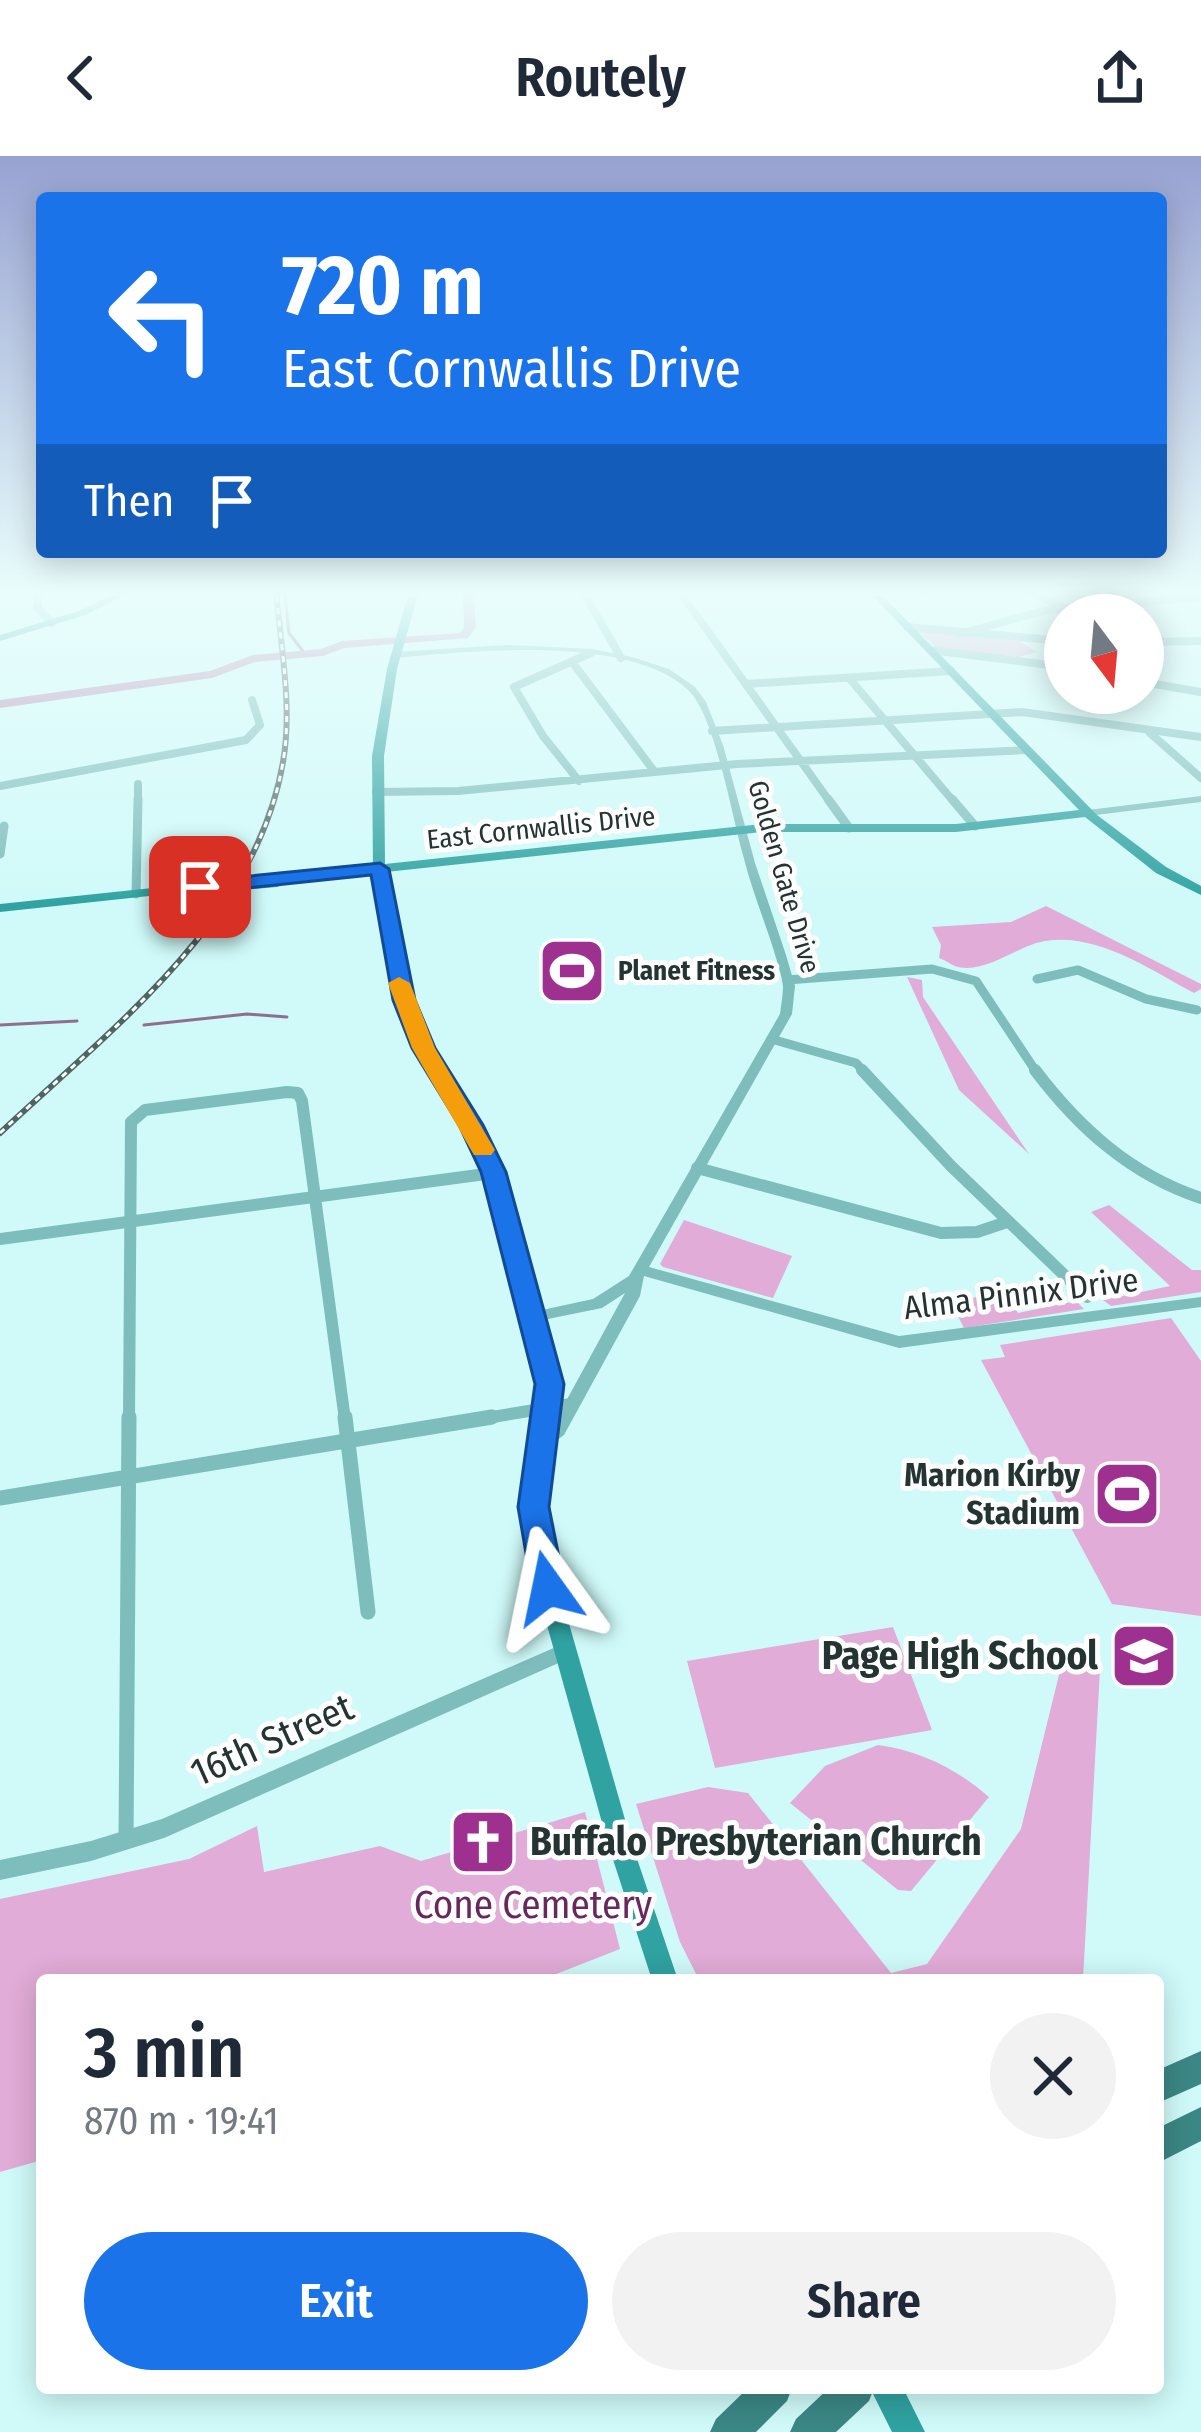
<!DOCTYPE html>
<meta charset="utf-8">
<style>
:root{--surface:#fff;--page:#f2f2f3;--text:#1f2937;--muted:#747a83;--accent:#1a73e8}
body{margin:0;font-family:"Fira Sans Condensed",sans-serif;background:var(--page);color:var(--text);height:100vh;display:flex;flex-direction:column;font-size:45px;white-space:nowrap}
*{box-sizing:border-box;margin:0}
p{font-size:39px;color:var(--muted)}
.icon{flex:none;width:66px;height:66px;fill:none;stroke:currentColor;stroke-width:2;stroke-linecap:round;stroke-linejoin:round}
.map{position:relative;flex:1;overflow:hidden}
.side{position:absolute;left:36px;top:1818px;width:1128px;height:420px;display:flex;flex-direction:column;background:var(--surface);border-radius:12px;box-shadow:0 6px 30px #0003}
.side>*{flex:none}
.banner{position:absolute;left:36px;top:36px;width:1131px;height:366px;border-radius:12px;box-shadow:0 6px 30px #0003;background:#1a73e8;color:#fff;overflow:hidden}
.needle{width:78px;rotate:164deg}
.fabs{position:absolute;left:1044px;top:438px;display:grid;gap:24px}
.fabs a{display:grid;place-items:center;width:120px;height:120px;border-radius:50%;background:var(--surface);box-shadow:0 6px 30px #0003;font-size:60px}
.pin{position:absolute;display:grid;place-items:center;width:102px;height:102px;color:#fff;margin:-51px;border-radius:24px;box-shadow:0 6px 18px #0006}
.me{position:absolute;width:132px;margin:-66px;rotate:348deg;stroke-linejoin:round;filter:drop-shadow(0 0 9px #0008)}
.turn{display:flex;align-items:center;gap:42px;height:252px;padding:0 48px;font-size:54px}
.turn .icon{width:156px;height:156px;stroke-width:2.5}
.turn b{display:block;font-size:84px;line-height:102px}
.then{display:flex;align-items:center;height:114px;padding:0 48px;background:#0003;gap:24px;font-size:45px}
.round{display:grid;place-items:center;flex:none;width:126px;height:126px;border-radius:63px;background:var(--page)}
.headline{display:flex;align-items:center;justify-content:space-between;height:204px;padding:0 48px}
h1{font-size:72px;font-weight:600;line-height:90px}
.primary-button{display:flex;gap:24px;margin-top:auto;padding:24px 48px}
.primary-button a{flex:1;height:138px;border-radius:72px;background:var(--accent);color:#fff;font-size:48px;font-weight:600;line-height:138px;text-align:center}
.primary-button a+a{background:var(--page);color:var(--text)}
header{display:flex;justify-content:space-between;align-items:center;height:156px;padding:0 48px;background:var(--surface);font-size:54px;font-weight:600}
.map>svg:first-child{display:block}
.green{fill:#e1acd7}
.lines{fill:none;stroke-linecap:round;stroke-linejoin:round}
.stream{stroke:#8f6f8c;stroke-width:3}
.river{fill:#bd88b2;fill-rule:evenodd}
.minor-far3{stroke:#7dbdbb;stroke-width:8}
.minor-far2{stroke:#7dbdbb;stroke-width:9}
.minor-far1{stroke:#7dbdbb;stroke-width:12}
.minor{stroke:#7dbdbb;stroke-width:15}
.tertiary{fill:#7dbdbb;fill-rule:evenodd}
.secondary{fill:#2fa2a1;fill-rule:evenodd}
.primary{fill:#3b8785;fill-rule:evenodd}
.rail-casing{stroke:#4e6564;stroke-width:6}
.rail{stroke:#fefefe;stroke-width:3;stroke-dasharray:6;stroke-linecap:butt}
.secondary-bridge{stroke:#2fa2a1;stroke-width:14}
.route{fill:#1a73e8;stroke:#114b97;stroke-width:3}
.slow{fill:#f59e0b}
.labels{text-anchor:middle;dominant-baseline:central;stroke-width:10;stroke-linejoin:round;paint-order:stroke}
.far-street-label{font-size:27px;fill:#233433;stroke:#fefefe}
.far-poi-label{font-size:27px;font-weight:bold;fill:#233433;stroke:#fefefe;text-anchor:start}
.street-label{font-size:33px;fill:#233433;stroke:#fefefe}
.poi-label{font-size:33px;font-weight:bold;fill:#233433;stroke:#fefefe;text-anchor:end}
.near-poi-label{font-size:39px;font-weight:bold;fill:#233433;stroke:#fefefe;text-anchor:end}
.near-street-label{font-size:39px;fill:#233433;stroke:#fefefe}
.near-park-label{font-size:39px;fill:#67285e;stroke:#fefefe}
</style>
<header><svg class="icon" aria-label="back" viewBox="0 0 24 24"><path d="M15 5l-7 7 7 7"/></svg>Routely<svg class="icon" aria-label="share" viewBox="0 0 24 24"><path d="M12 15V3M7 8l5-5 5 5M5 13v7h14v-7"/></svg></header>
<div class="map">
<svg width="1201" height="2276" viewBox="0 0 1201 2276">
<rect width="100%" height="100%" fill="#cffaf9"/>
<!-- green -->
<path class="green" d="M928,474L1019,485L1037,496L1019,501L938,493L919,476Z
M1046,750L1201,828V833L1194,837C1151,814 1097,776 1045,785C1018,789 983,820 955,810C950,808 945,804 939,802L941,789L932,771L1011,766Z
M907,821L922,824L923,841L1029,998L959,934Z
M1109,1049L1192,1114H1201V1136L1111,1150L1103,1144L1170,1130L1091,1056Z
M684,1064L792,1100L773,1142L663,1111L660,1108Z
M1006,1137L1018,1157L1076,1145L1084,1153L964,1172L950,1145Z
M1171,1162L1201,1205V1460L1112,1448L981,1204L1005,1201L1000,1189Z
M893,1471L932,1574L715,1612L687,1505Z
M1072,1487L1100,1513L1083,1824H699L680,1786L636,1648L708,1631L748,1637L891,1817L927,1808L1021,1673L1059,1519Z
M878,1589C921,1595 957,1613 989,1641L911,1735L898,1734L790,1647L825,1610Z
M585,1656L620,1793L541,1824H42V2004L0,2016V1743L189,1703L257,1670L264,1716L380,1690L421,1705Z"/>
<g class="lines">
<!-- stream -->
<path class="stream" d="M284,432L289,477L305,498
M0,869L77,865
M144,869L247,858L287,861"/>
<!-- river -->
<path class="river" d="M463,432H473L476,471L468,482L344,492L323,500L255,506L212,522L0,552V544L210,515L253,499L321,493L342,485L460,477L464,471Z"/>
<!-- minor-far3 -->
<path class="minor-far3" d="M39,432L37,451L52,467
M581,432L621,502
M677,432L830,646
M917,432L922,436
M1023,432L1066,453
M907,471L1065,485
M959,478L1047,454L1201,441
M1143,486L1201,485
M930,494L1065,511
M573,507L654,615
M849,522L954,646
M1143,526L1201,536
M746,528L951,515
M712,575L1022,556L1201,581
M1150,577L1201,622
M579,625L543,580L514,531L591,497
M0,630L246,584L260,569L252,544
M376,636L458,635L737,608L1027,594
M138,646V628"/>
<!-- minor-far2 -->
<path class="minor-far2" d="M828,643L849,672
M952,643L975,670
M0,698L4,670
M136,738L138,643
M1037,823L1078,814L1146,843L1197,854
M787,824L932,813L976,825L1037,917
M771,883L856,907L865,917"/>
<!-- minor-far1 -->
<path class="minor-far1" d="M862,914L951,1010L1087,1141
M1035,914C1079,972 1131,1019 1201,1042
M697,1012L941,1077L977,1076L1007,1066
M0,1083L493,1017
M129,1264L131,966L145,954L287,936L298,937L302,945L345,1264
M474,1264L571,1248"/>
<!-- minor -->
<path class="minor" d="M345,1261L368,1456
M0,1342L492,1261
M126,1685L129,1261"/>
<!-- tertiary -->
<path class="tertiary" d="M506,489L592,493L632,501L669,513L695,531L706,546L723,589L755,707L786,799L795,830L792,858L649,1111L899,1180L1201,1141V1151L899,1192L644,1120L640,1140L564,1279C555,1285 549,1293 538,1290L536,1285L552,1271L625,1137L602,1152L533,1166L525,1161L533,1156L593,1143L629,1120L780,858C781,849 783,839 783,831C782,819 777,806 774,795C764,763 751,732 743,699C732,661 715,560 689,535C631,478 470,495 395,502L391,499L395,496Z
M1201,640V646L1088,660L1083,657L1088,654Z
M565,1487L572,1489L574,1495L572,1501L164,1682L91,1705L0,1724V1704L91,1685L162,1663Z"/>
<!-- secondary -->
<path class="secondary" d="M127,432H139L85,459L0,485V479L79,455Z
M410,432H420L397,513L384,600L385,708L762,668H956L1079,654L865,432H875L1097,659L1166,711L1201,730V739L1156,717L1085,661L956,676H762L386,716L398,789L426,882L479,969L509,1037L559,1228L544,1342L550,1401L632,1688L678,1824H652L608,1688L528,1401L524,1342L539,1228L493,1037L463,969L412,882L384,789L373,717L276,728L270,724L276,720L373,710L372,600L387,513Z
M200,727L205,728V734L0,756V748Z
M870,2232H903L925,2276H892Z"/>
<!-- primary -->
<path class="primary" d="M1201,1895V1928L1158,1947V1914Z
M1201,1951V1985L1158,2007V1972Z
M748,2232H792L787,2245L756,2276H710L716,2263Z
M829,2232H874L869,2245L836,2276H790L796,2263Z"/>
<!-- rail casing -->
<g class="rail-casing">
<path id="rail" d="M0,977C111,873 256,765 283,606C293,549 280,489 276,432"/>
</g>
<!-- rail -->
<use href="#rail" class="rail"/>
<!-- secondary-bridge -->
<path class="secondary-bridge" d="M200,731L276,724"/>
</g>
<!-- sky -->
<linearGradient id="sky" x2="0" y2="1"><stop stop-color="#97a2d2"/><stop offset="0.58" stop-color="#e9fdfc"/><stop offset="1" stop-color="#e9fdfc" stop-opacity="0"/></linearGradient>
<rect width="1201" height="751" fill="url(#sky)"/>
<!-- route -->
<path class="route" d="M380,707L389,713L415,844L435,892L483,969L506,1016L564,1228L549,1351L565,1432L560,1442L548,1446L537,1442L532,1432L518,1351L535,1228L481,1016L459,969L412,892L393,844L371,719L200,737L190,731L200,725Z"/>
<!-- slow -->
<path class="slow" d="M399,821L410,827L435,892L495,994L491,999H474L412,892L388,827Z"/>
<!-- icons -->
<defs>
<g id="stadium-square" transform="scale(3.45)"><rect x="-9" y="-9" width="18" height="18" rx="4" fill="#9e3190" stroke="#fefefe"/><path d="M0-5a6.5 5 0 1 0 0 10a6.5 5 0 1 0 0-10ZM-3.5-1.8h7v3.6h-7Z" fill="#fff"/></g>
<g id="school-square" transform="scale(3.45)"><rect x="-9" y="-9" width="18" height="18" rx="4" fill="#9e3190" stroke="#fefefe"/><path d="M0-5L7-2L0 1L-7-2ZM-4 1L0 2.5L4 1V4Q0 6-4 4Z" fill="#fff"/></g>
<g id="church-square" transform="scale(3.45)"><rect x="-9" y="-9" width="18" height="18" rx="4" fill="#9e3190" stroke="#fefefe"/><path d="M-1.2-6h2.4v3.5h3.3v2.4h-3.3V6h-2.4V-.1h-3.3v-2.4h3.3Z" fill="#fff"/></g>
</defs>
<g fill-rule="evenodd">
<use href="#stadium-square" x="572" y="815"/>
<use href="#stadium-square" x="1127" y="1338"/>
<use href="#school-square" x="1144" y="1500"/>
<use href="#church-square" x="483" y="1686"/>
</g>
<g class="labels">
<!-- far-street labels -->
<g class="far-street-label">
<text transform="translate(541 672) rotate(-6)">East Cornwallis Drive</text>
<text transform="translate(784 721) rotate(74)">Golden Gate Drive</text>
</g>
<!-- far-poi labels -->
<g class="far-poi-label">
<text x="618" y="815">Planet Fitness</text>
</g>
<!-- street labels -->
<g class="street-label">
<text transform="translate(1021 1138) rotate(-7)">Alma Pinnix Drive</text>
</g>
<!-- poi labels -->
<g class="poi-label">
<text x="1080" y="1319">Marion Kirby<tspan x="1080" dy="38">Stadium</tspan></text>
</g>
<!-- near-poi labels -->
<g class="near-poi-label">
<text x="1098" y="1500">Page High School</text>
<text x="530" y="1686" text-anchor="start">Buffalo Presbyterian Church</text>
</g>
<!-- near-street labels -->
<g class="near-street-label">
<text transform="translate(272 1584) rotate(-24)">16th Street</text>
</g>
<!-- near-park labels -->
<g class="near-park-label">
<text x="533" y="1749">Cone Cemetery</text>
</g>
</g>
</svg>
<div class="fabs">
<a><svg class="needle" viewBox="-14 -14 28 28"><path d="M0-13l5 13h-10z" fill="#e53935"/><path d="M0 13l5-13h-10z" fill="#747a83"/></svg></a>
</div>
<div class="pin" style="left:200px;top:731px;background:#d93025"><svg class="icon" aria-label="arrive" viewBox="0 0 24 24"><path d="M6 21V4h12l-3 4 3 4H6"/></svg></div>
<svg class="me" style="left:548px;top:1432px" viewBox="-20 -20 40 40"><path d="M0-17L14 15 0 8-14 15z" fill="#1a73e8" stroke="#fff" stroke-width="4"/></svg>
<div class="banner">
<div class="turn"><svg class="icon" aria-label="left" viewBox="0 0 24 24"><path d="M17 20v-9H6M10 6l-5 5 5 5"/></svg><div><b>720 m</b>East Cornwallis Drive</div></div>
<div class="then">Then<svg class="icon" aria-label="arrive" viewBox="0 0 24 24"><path d="M6 21V4h12l-3 4 3 4H6"/></svg></div>
</div>
<section class="side">
<div class="headline"><div><h1>3 min</h1><p>870 m · 19:41</p></div><a class="round"><svg class="icon" aria-label="close" viewBox="0 0 24 24"><path d="M6 6l12 12M18 6L6 18"/></svg></a></div>
<div class="primary-button"><a>Exit</a><a>Share</a></div>
</section>
</div>
